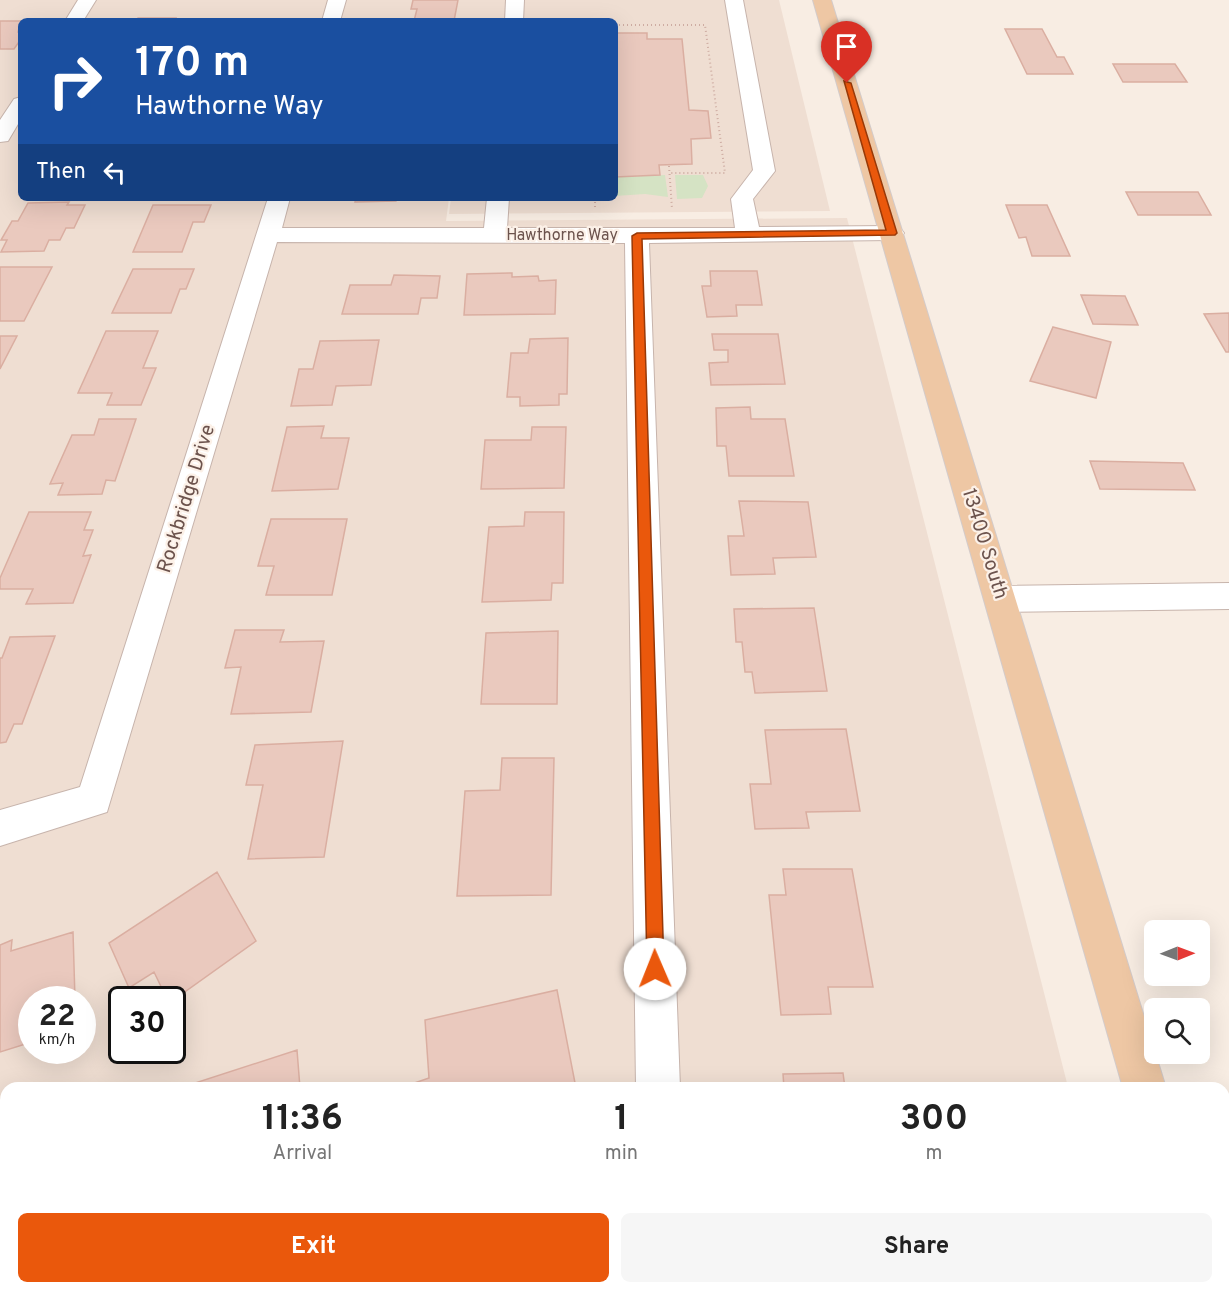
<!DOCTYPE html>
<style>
:root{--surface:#fff;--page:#f6f6f6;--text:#222;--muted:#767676;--accent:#ea580c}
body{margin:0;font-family:Overpass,sans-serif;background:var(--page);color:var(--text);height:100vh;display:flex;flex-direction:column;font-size:22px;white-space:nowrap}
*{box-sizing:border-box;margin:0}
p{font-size:20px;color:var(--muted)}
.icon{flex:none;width:33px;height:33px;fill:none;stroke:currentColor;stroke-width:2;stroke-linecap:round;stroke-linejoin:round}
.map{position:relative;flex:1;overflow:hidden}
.drawer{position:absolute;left:0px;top:1082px;width:1230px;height:212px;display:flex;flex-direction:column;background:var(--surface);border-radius:18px 18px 0 0;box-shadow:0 6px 24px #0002}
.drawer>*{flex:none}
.banner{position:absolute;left:18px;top:18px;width:600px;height:183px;border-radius:9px;box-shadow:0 6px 24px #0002;background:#1a4fa0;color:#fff;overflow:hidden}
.needle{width:39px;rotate:89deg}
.tools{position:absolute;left:1144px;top:920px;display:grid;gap:12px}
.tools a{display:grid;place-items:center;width:66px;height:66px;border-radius:9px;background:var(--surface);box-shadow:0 6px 24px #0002;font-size:30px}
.speed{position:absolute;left:18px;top:986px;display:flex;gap:12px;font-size:30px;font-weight:700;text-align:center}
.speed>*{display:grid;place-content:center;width:78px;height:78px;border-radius:50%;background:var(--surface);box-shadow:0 6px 24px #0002;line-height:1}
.speed small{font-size:15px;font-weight:400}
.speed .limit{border:3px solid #111;border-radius:9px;background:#fff;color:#111}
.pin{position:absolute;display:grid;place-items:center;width:51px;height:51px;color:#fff;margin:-62px -26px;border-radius:50% 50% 50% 0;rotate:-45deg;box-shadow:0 0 6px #0007}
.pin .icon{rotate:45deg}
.me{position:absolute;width:66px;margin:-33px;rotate:359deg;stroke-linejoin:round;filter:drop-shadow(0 0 4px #0008)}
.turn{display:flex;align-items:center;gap:21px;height:126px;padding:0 18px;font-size:27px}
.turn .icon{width:78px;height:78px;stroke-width:2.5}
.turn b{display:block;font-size:42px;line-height:51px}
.then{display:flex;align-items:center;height:57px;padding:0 18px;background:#0003;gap:12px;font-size:22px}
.eta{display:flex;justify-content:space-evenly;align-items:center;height:102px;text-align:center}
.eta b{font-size:36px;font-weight:700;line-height:42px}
.primary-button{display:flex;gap:12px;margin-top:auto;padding:12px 18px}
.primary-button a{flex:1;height:69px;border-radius:9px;background:var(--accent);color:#fff;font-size:24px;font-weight:700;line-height:69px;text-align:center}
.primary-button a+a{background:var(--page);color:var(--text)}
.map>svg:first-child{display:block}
.residential{fill:#efded2;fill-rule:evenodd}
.green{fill:#d5e3c4}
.building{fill:#eac9be;stroke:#daaea1;stroke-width:1.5}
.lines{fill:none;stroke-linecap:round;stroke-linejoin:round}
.minor-casing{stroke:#c7b4ac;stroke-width:2}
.major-casing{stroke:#d3cbca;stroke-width:2}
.path{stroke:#ceaca2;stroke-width:2;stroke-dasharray:1 3;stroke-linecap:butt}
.minor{fill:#fff;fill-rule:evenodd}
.major{fill:#eec7a4;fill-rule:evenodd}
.route{fill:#ea580c;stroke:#983908;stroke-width:1.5}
.labels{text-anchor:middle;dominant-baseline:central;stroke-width:4.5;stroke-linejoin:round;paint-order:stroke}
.far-street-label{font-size:16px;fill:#6c534d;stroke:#fcf1e8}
.street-label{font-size:20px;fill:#6c534d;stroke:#fcf1e8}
</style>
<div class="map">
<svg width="1229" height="1292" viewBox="0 0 1229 1292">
<rect width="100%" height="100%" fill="#f8ede3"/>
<!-- residential -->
<path class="residential" d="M0,0H779L830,211L449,214L451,198H615V21H21V198H449L446,221L847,218L1068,1087L6,1088V1287H1119L1121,1292H0ZM32,999H82V1050H32ZM122,999H172V1050H122Z"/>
<!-- green -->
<path class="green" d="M665,175L668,197L645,194L615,196V177Z
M675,175H703L708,186L702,198L677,199Z"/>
<!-- building -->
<path class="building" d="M413,0H458L454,21H414L417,9H411Z
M138,18H176L175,21H136Z
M0,21H21L18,32H21V39L14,49H0Z
M1005,29H1042L1057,57H1064L1073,74H1027Z
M615,33H647V39H682L689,110L708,111L711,138L691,139L692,164L659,165L660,175L615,177Z
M1113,64H1175L1187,82H1123Z
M1126,192H1198L1211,215H1138Z
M356,198H397L396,201L355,202Z
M69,202L67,205H85L74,228H66L60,240H49L44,251L1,252L7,240H1L12,221H18L28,203Z
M153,205H211L204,222H193L182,252H133Z
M1006,205H1047L1070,256H1032L1026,237L1019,238Z
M0,267H52L24,321H0Z
M133,269H194L186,289H180L171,313H112Z
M710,271H757L762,305H736L737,316L707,317L702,286H711Z
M512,273V277L538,276L539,281L556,280L555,314L464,315L467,274Z
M394,275L440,276L437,298H421L418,314H342L350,285H391Z
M1081,295L1125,296L1138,325L1093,324Z
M1229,313V352H1226L1204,314Z
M1053,327L1111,342L1096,398L1030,381Z
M106,331H158L143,368H156L141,405H107L112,393H78Z
M712,334H778L785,384L711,385L709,363L728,362V350H714Z
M0,336H17L0,369Z
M568,338L567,394H559V405L520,406V397H507L511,353H528L530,339Z
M379,340L371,385L336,386L332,405L291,406L299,369H313L320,341Z
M750,407L751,419H785L794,476H729L726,446H717L716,408Z
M99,419H136L115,481L106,480L102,494L58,495L63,483L50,484L72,435H94Z
M324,426L321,438H349L338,489L272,491L287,427Z
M532,427H566L564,488L481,489L485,440H531Z
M1090,461L1183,463L1195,490L1100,489Z
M739,501L808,502L816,557L773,558L775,574L731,575L728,536H744Z
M29,512H91L84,530H93L83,556L91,555L73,603L26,604L33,589H0V578Z
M525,512H564L563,583H552L551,600L482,602L489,527L524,526Z
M271,519H347L332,595H266L274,566H258Z
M814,608L827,691L755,693L752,672H745L742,642H736L734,609Z
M235,630H284L280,642L324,641L311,712L231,714L241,667L225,668Z
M558,631L557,704H481L486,633Z
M55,636L22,724H14L6,742L0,743V658H2L10,637Z
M846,729L860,811L806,812L809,828L755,829L750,784H771L765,730Z
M343,741L324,857L248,859L263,785H246L255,745Z
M502,758H554L551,895L457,896L465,791L500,790Z
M783,869H852L873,987H828L831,1014L781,1015L769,895H786Z
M217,872L256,941L172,1001V999H167L154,972L129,988L109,943Z
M73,932L75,999H32V1042L0,1052V945L12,940L11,951Z
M557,990L576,1088H400L429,1078L425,1020Z
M297,1050L300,1088H192V1084Z
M843,1073L845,1088H784L783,1074Z
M6,1164V1268L0,1272V1166Z"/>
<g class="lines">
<!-- minor casing -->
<g class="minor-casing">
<path id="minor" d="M78,0H96L83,21H65Z
M328,0H346L340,21H322Z
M506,0H524L523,21H505Z
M725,0H743L775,171L753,199L759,227L892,226L900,228L904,233L900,238L892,240L649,243L680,1088H636L625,243L277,242L107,812L0,846V810L80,787L268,198H290L282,228H484L487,198H509L507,228H735L731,199L753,170Z
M21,97V119L8,141L0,142V120L14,99Z
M1229,583V609L1001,612L990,608L985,599L990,590L1001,586Z
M405,1287H467L465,1292H403Z
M639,1287H687V1292H639Z"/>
</g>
<!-- major casing -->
<g class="major-casing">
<path id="major" d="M813,0H831L1166,1088H1123Z
M1224,1278L1229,1292H1181L1180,1287H1224Z"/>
</g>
<!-- path -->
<path class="path" d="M615,25H705L725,173H670
M669,166L672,209
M595,198V209"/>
<!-- minor -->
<use href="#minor" class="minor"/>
<!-- major -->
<use href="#major" class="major"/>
</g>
<!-- route -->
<path class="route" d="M844,81L851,83L897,233L895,235L642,239L664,969L661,975L655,978L649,975L647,969L632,236L637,233L886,230Z"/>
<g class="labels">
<!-- far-street labels -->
<g class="far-street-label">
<text x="562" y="236">Hawthorne Way</text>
</g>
<!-- street labels -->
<g class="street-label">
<text transform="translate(187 499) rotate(-73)">Rockbridge Drive</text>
<text transform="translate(984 544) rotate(73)">13400 South</text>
</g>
</g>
</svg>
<div class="tools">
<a><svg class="needle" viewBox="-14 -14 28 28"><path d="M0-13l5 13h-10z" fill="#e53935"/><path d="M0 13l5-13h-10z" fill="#767676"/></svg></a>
<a><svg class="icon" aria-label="search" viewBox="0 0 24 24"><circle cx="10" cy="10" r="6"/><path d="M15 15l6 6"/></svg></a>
</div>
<div class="speed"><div>22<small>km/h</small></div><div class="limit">30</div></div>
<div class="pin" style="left:847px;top:83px;background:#d93025"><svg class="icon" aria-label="arrive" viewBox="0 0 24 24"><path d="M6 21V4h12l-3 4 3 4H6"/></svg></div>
<svg class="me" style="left:655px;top:969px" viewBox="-20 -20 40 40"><circle r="19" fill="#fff"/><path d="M0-13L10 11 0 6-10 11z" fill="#ea580c"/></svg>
<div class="banner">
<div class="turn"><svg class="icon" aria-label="right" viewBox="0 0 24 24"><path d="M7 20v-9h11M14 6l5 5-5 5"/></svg><div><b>170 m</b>Hawthorne Way</div></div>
<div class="then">Then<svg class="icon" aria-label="left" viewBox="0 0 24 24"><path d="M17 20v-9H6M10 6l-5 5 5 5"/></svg></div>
</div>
<section class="drawer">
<div class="eta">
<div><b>11:36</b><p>Arrival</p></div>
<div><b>1</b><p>min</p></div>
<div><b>300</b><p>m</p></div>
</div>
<div class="primary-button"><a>Exit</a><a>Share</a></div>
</section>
</div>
